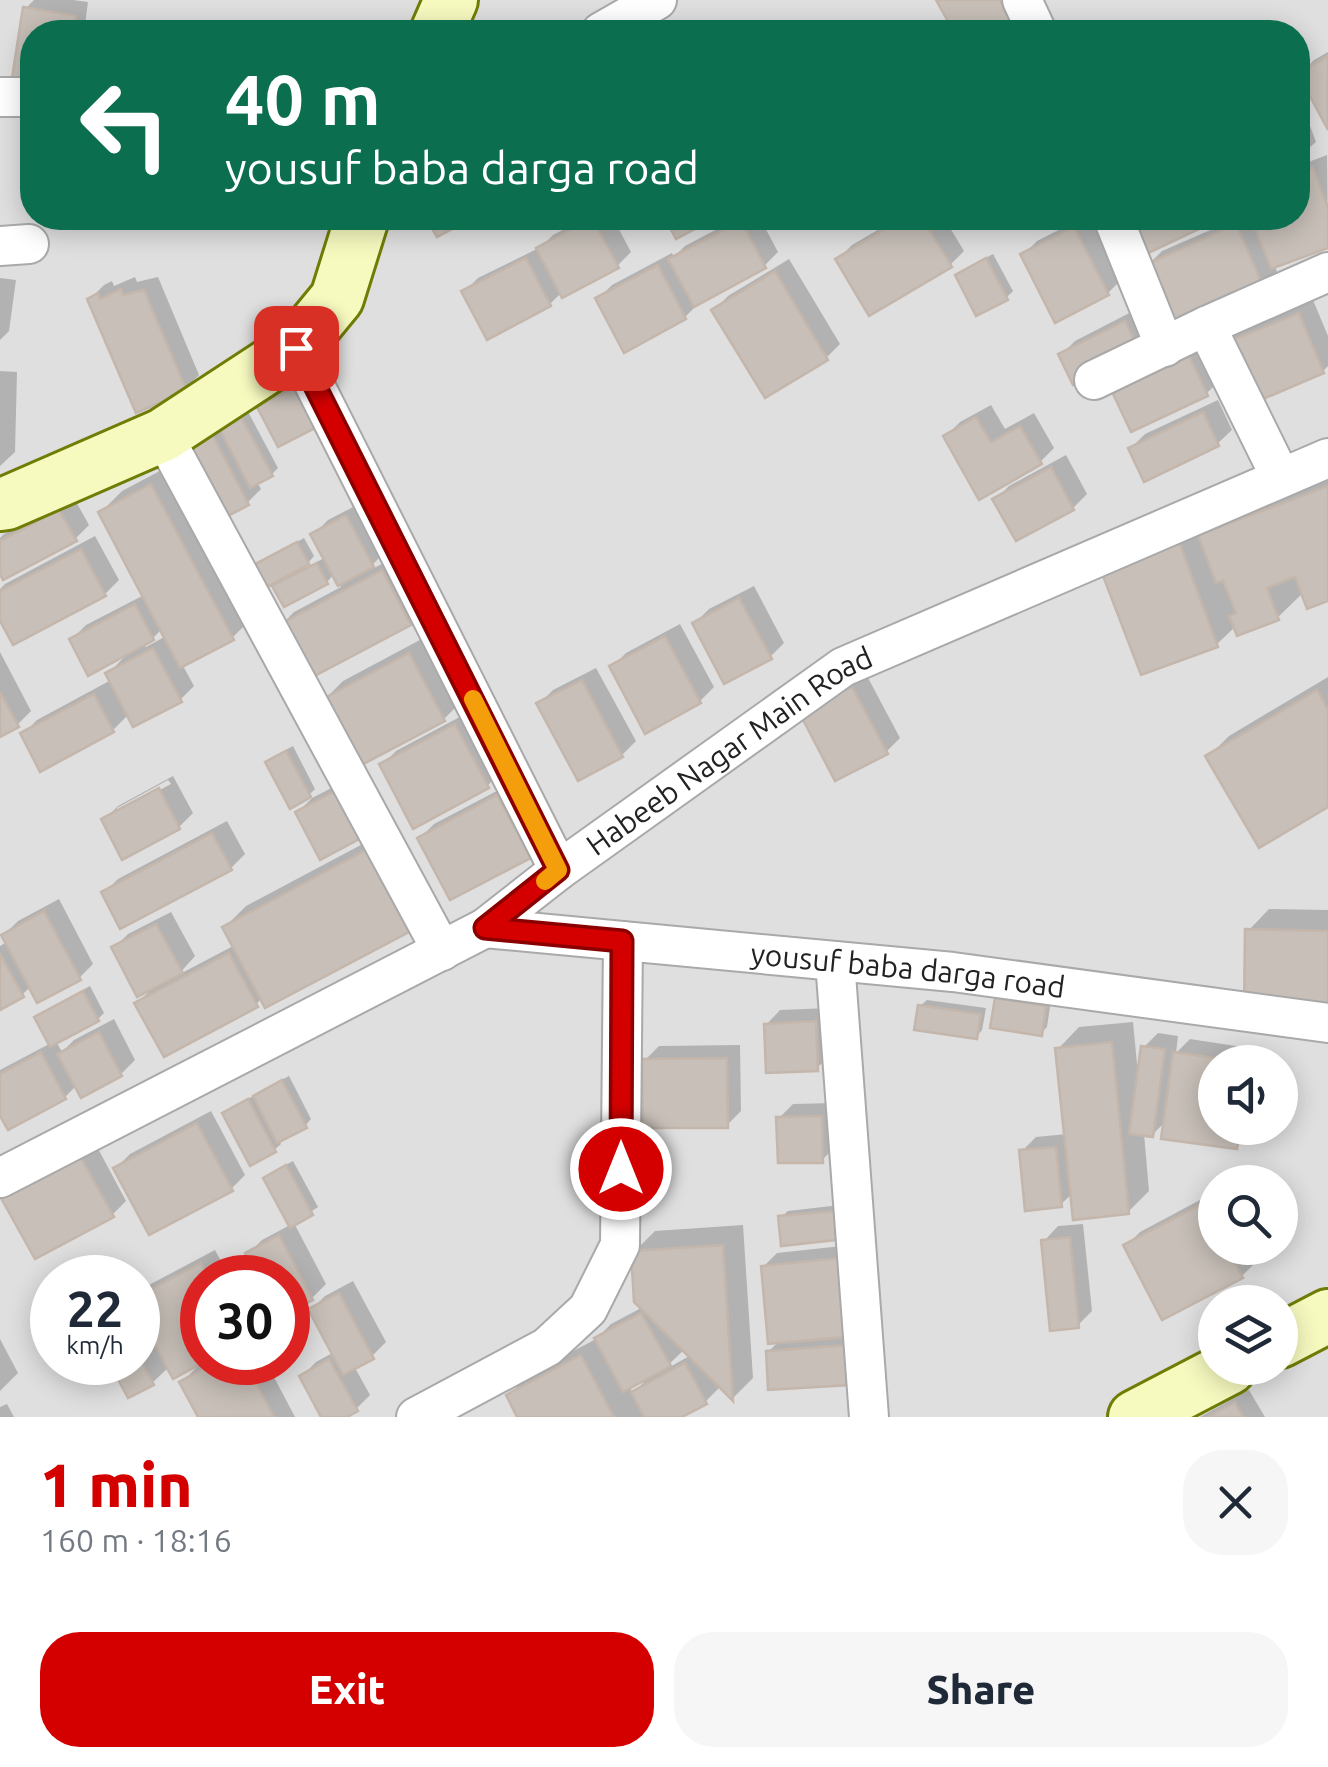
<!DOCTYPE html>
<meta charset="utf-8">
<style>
:root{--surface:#fff;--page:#f6f6f7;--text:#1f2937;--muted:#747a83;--accent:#d40000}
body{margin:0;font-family:Ubuntu,sans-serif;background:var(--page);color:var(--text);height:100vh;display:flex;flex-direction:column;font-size:38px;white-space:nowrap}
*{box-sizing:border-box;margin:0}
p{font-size:32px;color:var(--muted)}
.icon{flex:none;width:55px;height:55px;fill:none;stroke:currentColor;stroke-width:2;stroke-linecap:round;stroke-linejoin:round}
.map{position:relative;height:1417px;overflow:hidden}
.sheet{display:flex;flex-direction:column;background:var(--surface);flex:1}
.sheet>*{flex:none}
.top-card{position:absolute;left:20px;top:20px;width:1290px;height:210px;border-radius:40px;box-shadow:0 5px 25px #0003;background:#0b6e4f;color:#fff;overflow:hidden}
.tools{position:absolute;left:1198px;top:1045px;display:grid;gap:20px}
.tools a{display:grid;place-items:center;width:100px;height:100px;border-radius:50%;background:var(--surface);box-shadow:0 5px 25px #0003;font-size:50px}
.speed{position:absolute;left:30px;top:1255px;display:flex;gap:20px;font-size:50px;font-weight:700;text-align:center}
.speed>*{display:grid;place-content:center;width:130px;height:130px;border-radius:50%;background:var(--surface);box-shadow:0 5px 25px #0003;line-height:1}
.speed small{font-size:25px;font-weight:400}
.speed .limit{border:15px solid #d22;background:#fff;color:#111}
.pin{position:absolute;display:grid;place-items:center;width:85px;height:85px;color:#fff;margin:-42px;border-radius:20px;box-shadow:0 5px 15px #0006}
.me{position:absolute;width:110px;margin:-55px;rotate:0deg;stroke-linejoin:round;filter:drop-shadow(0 0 8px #0008)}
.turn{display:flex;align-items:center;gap:35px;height:210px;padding:0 40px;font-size:45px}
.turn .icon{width:130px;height:130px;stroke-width:2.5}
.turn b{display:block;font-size:70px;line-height:85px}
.round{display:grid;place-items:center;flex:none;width:105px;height:105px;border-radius:40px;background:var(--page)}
.headline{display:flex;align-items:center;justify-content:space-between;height:170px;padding:0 40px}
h1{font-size:60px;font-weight:800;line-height:75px;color:var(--accent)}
.primary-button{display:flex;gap:20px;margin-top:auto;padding:20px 40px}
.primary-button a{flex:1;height:115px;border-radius:40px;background:var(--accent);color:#fff;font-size:40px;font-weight:800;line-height:115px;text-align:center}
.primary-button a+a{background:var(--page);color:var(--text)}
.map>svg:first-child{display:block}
.residential{fill:#e0dfdf;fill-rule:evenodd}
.shadow{fill:#0003;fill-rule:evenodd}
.building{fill:#c7bfb8;stroke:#c4b6ab;stroke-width:2.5}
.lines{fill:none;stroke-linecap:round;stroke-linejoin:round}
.street-casing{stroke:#a9a9a9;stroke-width:42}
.secondary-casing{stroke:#707d05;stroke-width:58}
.street{stroke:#fff;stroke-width:38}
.secondary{stroke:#f7fabf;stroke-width:52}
.route-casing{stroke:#8a0000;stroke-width:25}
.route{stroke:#d40000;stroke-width:18}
.slow{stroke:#f59e0b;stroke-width:18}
.labels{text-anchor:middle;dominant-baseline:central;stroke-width:9;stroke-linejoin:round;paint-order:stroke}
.street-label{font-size:30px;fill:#222;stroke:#fff}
</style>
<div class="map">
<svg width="1328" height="1417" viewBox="0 0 1328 1417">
<rect width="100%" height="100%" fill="#f2efe9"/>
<!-- residential -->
<path class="residential" d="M0,0H1328V1417H0ZM32,32H1298V218H32ZM1215,1062H1280V1128H1215ZM1215,1182H1280V1248H1215ZM52,1278H138V1362H52ZM202,1278H288V1362H202ZM1215,1302H1280V1368H1215Z"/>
<!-- shadow -->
<path class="shadow" d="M34,0H73L88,2L84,32H32V79L15,76L25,9Z
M1328,52V125L1300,74L1314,60Z
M1298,93L1316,142L1298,157Z
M1327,155L1328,245L1274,265L1277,271L1263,286L1148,265L1162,251L1238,218H1298V166Z
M586,218H613L631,252L617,266L562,292L550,304L464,292L478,278L541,247L553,235Z
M738,218H760L778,252L764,266L699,303L685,317L598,299L612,285L672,253L674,257L685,246Z
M898,218H944L964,251L950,265L838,259L852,245Z
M1082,218H1090L1122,279L1108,293L1023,255L1037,241Z
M993,254L1013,291L1006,298L958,275L965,269Z
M789,259L840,344L826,358L714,310L728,296Z
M135,277L137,282L158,277L199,375L185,389L90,299L104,285L112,281L114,286Z
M0,278L16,280L9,331L0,340Z
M1313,300L1328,336V366L1323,371L1226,344L1240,330Z
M1139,308L1153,336L1139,350L1061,355L1075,341Z
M1199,335L1220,380L1206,394L1132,429Z
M318,370L338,407L260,408L274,394Z
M0,371L17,372L15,452L0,466Z
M1218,400L1232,430L1217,444L1131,448L1145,434Z
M991,405L1005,429L1034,413L1054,448L1040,462L946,436L960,422Z
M246,408L278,468L272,474L257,482L261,489L247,503L200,436Z
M1066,455L1087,494L1073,508L995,500L1009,486Z
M173,464L253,617L232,638L182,664L194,686L180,700L129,714L113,730L23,734L37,720L111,680L108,674L129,652L72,639L86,625L144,595L101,512L122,491ZM162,629L166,636L146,647L145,646Z
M1328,471V598L1304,592L1277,618L1236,626L1217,644L1103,569L1199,520L1204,533L1228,509Z
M74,498L89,525L75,539L0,568V538L4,534Z
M361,503L386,551L364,573L396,557L424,609L410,623L280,626L294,612L341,587L334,574L327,582L285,604L272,581L249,570L256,564L304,538L314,556L302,570L326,557L314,534L328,520Z
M95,536L119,580L105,594L0,616V589L5,584Z
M754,586L784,643L770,657L695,623L709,609Z
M680,624L714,687L700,701L612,667L626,653Z
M431,634L465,698L444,719L322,702L343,681Z
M0,652L31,711L17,725L0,734Z
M596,668L636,741L622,755L539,704L553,690Z
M866,674L900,738L886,752L817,701Z
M1328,677V804L1208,757L1229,736Z
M469,712L501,772L487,786L382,765L396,751Z
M293,746L315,789L309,795L268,762L274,756Z
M173,776L193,813L179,827L104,820L118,806ZM168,780L171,784L117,813V808Z
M355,776L378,819L298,812L312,798Z
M512,783L543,842L529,856L420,838L434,824Z
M227,821L245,854L231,868L104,893L118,879Z
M389,830L256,1005L137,1003L155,986L114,948L128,934L171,912L195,956L178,975L235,945L225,927L246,906Z
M59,899L93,964L79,978L31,986L22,995L0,1007V946L7,942L4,935L18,921Z
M1269,909L1328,910V1010L1248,931Z
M90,986L104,1013L98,1019L56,1041L62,1052L74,1040L114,1019L135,1060L121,1074L82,1095L77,1085L65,1097L0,1111V1070L51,1043L37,1017L44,1011Z
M1003,993L1051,1000L1047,1027L1041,1033L997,999Z
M927,1000L986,1008L982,1030L976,1037L920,1006Z
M829,1008L831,1054L817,1068L766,1025L780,1010Z
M1133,1022L1138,1074L1144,1047L1158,1033L1178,1036L1176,1053L1190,1039L1262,1050L1260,1062H1215V1128H1251L1250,1133L1236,1147L1166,1121L1152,1135L1144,1134L1149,1191L1128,1212L1073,1193L1061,1204L1022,1151L1036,1137L1067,1134L1058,1049L1079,1027Z
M740,1045L741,1111L727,1125L645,1060L659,1046Z
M289,1076L311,1119L305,1126L279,1140L281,1144L274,1150L225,1113L232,1107L255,1095L256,1096L262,1090Z
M835,1103L836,1146L822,1160L779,1118L793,1104Z
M211,1111L245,1175L231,1189L116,1168L130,1154Z
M95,1143L126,1201L112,1215L4,1198Z
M293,1161L318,1207L294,1223L326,1284L312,1298L288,1311V1278L248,1254L262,1240L290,1225L266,1178L272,1172Z
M1215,1192V1248H1248L1256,1262L1242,1276L1126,1246L1140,1232Z
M840,1205L842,1231L836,1238L781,1217L788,1211Z
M1083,1224L1092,1311L1078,1325L1044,1241L1058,1226Z
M743,1225L753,1378L733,1398L721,1386L705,1402L676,1417H520L509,1395L530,1374L596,1339L611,1324L643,1307L634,1252L655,1231ZM685,1349L691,1355L668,1368L667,1366ZM649,1377L633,1393L629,1386Z
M851,1245L863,1368L768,1352L780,1340L763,1267L777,1253Z
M215,1250L230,1278H202V1362H266L295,1417H201L182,1382L202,1362L169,1367L152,1383L138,1362V1296L147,1286Z
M353,1281L386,1342L372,1356L354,1366L370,1395L356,1409L342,1417H324L302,1376L316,1362L334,1352L311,1310L325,1296Z
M0,1339L18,1373L0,1391Z
M1249,1390L1265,1417H1200Z
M7,1404L14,1417H0V1407Z"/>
<!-- building -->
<path class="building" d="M936,0H1000L1018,32H954Z
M23,7L76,16L73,32H32V82L12,78Z
M1328,56V130L1298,74Z
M1313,167L1328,208V248L1271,269L1251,218H1298V173Z
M426,218H473L437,237Z
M592,218L619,268L562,298L536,248Z
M665,218H716L676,239Z
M903,218H922L952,267L869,316L835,259Z
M1124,218H1222L1142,256Z
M741,221L766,268L694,307L668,259Z
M1236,224L1264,288L1173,328L1145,265Z
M1074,227L1109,295L1055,323L1020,254Z
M526,258L551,306L487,340L461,291Z
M986,258L1008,300L976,316L955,275Z
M658,265L686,319L624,353L595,298Z
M775,271L828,360L765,398L711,310Z
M121,289L123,295L144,290L187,391L136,413L87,299L98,293L100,299Z
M1299,313L1324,373L1249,405L1223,344Z
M1125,321L1140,352L1073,385L1058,354Z
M1185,347L1208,396L1131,432L1108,383Z
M303,382L325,423L278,447L257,407Z
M1203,412L1219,446L1144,482L1128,448Z
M239,413L273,476L250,488L217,424Z
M976,417L991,442L1020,426L1042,464L979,500L943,436Z
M212,434L249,505L220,520L183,449Z
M1051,467L1074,510L1016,541L992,499Z
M151,484L234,640L180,668L98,512Z
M1328,486V601L1307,609L1295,577L1267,588L1279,620L1237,636L1229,616L1236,613L1223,581L1216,583L1198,535Z
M59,510L77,541L3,580L0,574V541Z
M346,515L374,567L338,586L310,534Z
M1178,539L1218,647L1141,675L1100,568Z
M297,542L309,564L258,592L246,569Z
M81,549L106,596L13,645L0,621V591Z
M317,563L328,584L284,607L272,586Z
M382,570L411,625L305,681L277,626Z
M739,598L772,659L724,684L692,623Z
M135,604L154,640L88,676L69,639Z
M665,636L701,703L645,734L609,666Z
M153,648L182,702L133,727L105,673Z
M409,653L445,721L354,769L319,701Z
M582,680L623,757L578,781L536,703Z
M852,687L888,754L835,781L800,714Z
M1317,690L1328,709V807L1259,848L1205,756Z
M0,692L19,727L0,737Z
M94,694L114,732L40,772L20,733Z
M455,724L489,788L413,829L379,764Z
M286,751L311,797L290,809L265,762Z
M159,788L180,829L122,860L101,819Z
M341,788L365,836L320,860L295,812Z
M497,795L531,858L450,900L417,838Z
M212,833L232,870L120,929L101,892Z
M368,849L411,931L265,1008L222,927Z
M44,911L81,980L37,1003L1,935Z
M156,924L183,973L137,997L111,947Z
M1245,929L1328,931V1013L1244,1011Z
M229,953L258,1007L164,1057L134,1003Z
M0,954L24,997L0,1010Z
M83,991L99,1021L50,1047L34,1017Z
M995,998L1046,1006L1042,1036L990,1028Z
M918,1005L981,1014L977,1039L914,1030Z
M816,1021L818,1071L766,1073L764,1024Z
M99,1032L122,1076L81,1098L57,1054Z
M1112,1042L1129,1214L1073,1220L1055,1048Z
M1141,1046L1165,1049L1153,1137L1129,1134Z
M41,1052L66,1099L8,1130L0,1116V1074Z
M1173,1052L1244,1062H1215V1128H1240L1237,1149L1161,1139Z
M727,1058L728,1128H643L642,1059Z
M282,1080L307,1128L277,1143L253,1096Z
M248,1099L276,1152L250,1166L222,1113Z
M822,1116L823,1163H778L776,1117Z
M197,1123L233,1191L149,1235L113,1168Z
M1056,1147L1062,1207L1025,1211L1019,1150Z
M80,1156L114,1217L35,1259L1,1198Z
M286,1165L313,1215L290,1228L263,1178Z
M1204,1203L1215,1224V1248H1227L1243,1278L1162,1320L1123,1245Z
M834,1211L837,1240L781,1246L778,1216Z
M279,1235L313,1300L288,1313V1278H257L245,1253Z
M1070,1237L1079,1328L1050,1331L1041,1240Z
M723,1245L733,1401L634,1302L631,1251Z
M838,1258L846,1337L768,1344L761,1266Z
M201,1263L209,1278H202L204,1362L173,1379L138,1314V1296Z
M339,1293L374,1359L343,1375L308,1309Z
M641,1313L671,1366L623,1392L594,1338Z
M848,1345L850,1385L768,1390L766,1351Z
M138,1355L154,1385L128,1398L109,1362H138Z
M581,1355L614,1417H517L506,1395Z
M329,1359L358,1411L347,1417H321L299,1376Z
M215,1362H245L274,1417H198L179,1382Z
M685,1363L707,1404L682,1417H644L631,1392Z
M1235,1402L1243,1417H1208Z"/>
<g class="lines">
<!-- street casing -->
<g class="street-casing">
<g id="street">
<path d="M1022,0L1037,32"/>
<path d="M601,32L657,0"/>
<path d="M0,97H25"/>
<path d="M1113,218L1165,347"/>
<path d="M0,246L29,244"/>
<path d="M1206,326L1281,478"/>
<path d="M296,348L559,870"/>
<path d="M1094,380L1206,326L1328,272"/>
<path d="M163,435L442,951"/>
<path id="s1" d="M485,928L953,972L1328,1023"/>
<path d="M835,961L869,1417"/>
<path id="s2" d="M0,1178L485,928L559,870L843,667L1328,458"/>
<path d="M416,1417L547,1347L588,1309L620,1245L623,941"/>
</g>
</g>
<!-- secondary casing -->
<g class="secondary-casing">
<path id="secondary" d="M437,32L451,0
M0,504L7,503L163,435L296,348L337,298L362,218
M1280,1341L1328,1316
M1135,1417L1229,1368"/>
</g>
<!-- street -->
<use href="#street" class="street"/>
<!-- secondary -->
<use href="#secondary" class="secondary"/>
</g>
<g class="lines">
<!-- route casing -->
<g class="route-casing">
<path id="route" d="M296,348L558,870L485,928L622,941L621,1169"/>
</g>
<!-- route -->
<use href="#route" class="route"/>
<!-- slow -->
<path class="slow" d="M473,699L558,870L545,881"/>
</g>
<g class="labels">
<!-- street labels -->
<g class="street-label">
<text stroke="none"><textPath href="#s2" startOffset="848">Habeeb Nagar Main Road</textPath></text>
<text stroke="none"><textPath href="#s1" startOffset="425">yousuf baba darga road</textPath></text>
</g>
</g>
</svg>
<div class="tools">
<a><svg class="icon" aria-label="sound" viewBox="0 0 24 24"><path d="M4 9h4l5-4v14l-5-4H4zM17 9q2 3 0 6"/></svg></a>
<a><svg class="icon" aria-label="search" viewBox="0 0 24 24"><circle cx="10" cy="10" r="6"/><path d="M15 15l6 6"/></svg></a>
<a><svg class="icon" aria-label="layers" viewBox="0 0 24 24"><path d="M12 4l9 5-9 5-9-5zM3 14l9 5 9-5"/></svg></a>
</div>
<div class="speed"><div>22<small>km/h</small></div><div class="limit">30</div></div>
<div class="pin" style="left:296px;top:348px;background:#d93025"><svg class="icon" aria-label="arrive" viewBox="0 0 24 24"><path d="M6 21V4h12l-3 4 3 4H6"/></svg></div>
<svg class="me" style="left:621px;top:1169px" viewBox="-20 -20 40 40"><circle r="17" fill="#d40000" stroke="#fff" stroke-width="3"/><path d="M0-11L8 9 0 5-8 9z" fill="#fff"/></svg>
<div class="top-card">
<div class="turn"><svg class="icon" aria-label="left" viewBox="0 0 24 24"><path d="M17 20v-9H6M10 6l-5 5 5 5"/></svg><div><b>40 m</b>yousuf baba darga road</div></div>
</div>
</div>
<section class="sheet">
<div class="headline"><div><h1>1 min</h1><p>160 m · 18:16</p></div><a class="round"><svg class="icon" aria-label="close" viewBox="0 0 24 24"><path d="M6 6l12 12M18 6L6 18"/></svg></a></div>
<div class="primary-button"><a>Exit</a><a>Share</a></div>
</section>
